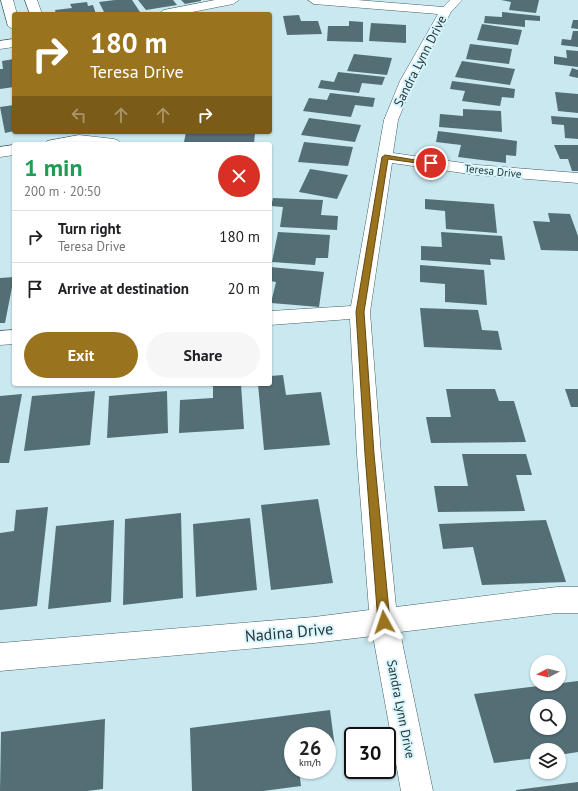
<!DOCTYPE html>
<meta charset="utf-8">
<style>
:root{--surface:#fff;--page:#f6f6f6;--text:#202124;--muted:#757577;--line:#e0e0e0;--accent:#99731e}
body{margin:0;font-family:"PT Sans",sans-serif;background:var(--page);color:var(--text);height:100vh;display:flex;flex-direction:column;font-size:15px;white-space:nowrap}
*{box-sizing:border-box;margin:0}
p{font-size:13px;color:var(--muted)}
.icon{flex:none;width:22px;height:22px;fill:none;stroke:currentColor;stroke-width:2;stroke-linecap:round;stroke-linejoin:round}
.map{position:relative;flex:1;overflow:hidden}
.details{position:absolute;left:12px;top:142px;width:260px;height:244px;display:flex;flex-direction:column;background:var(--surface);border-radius:4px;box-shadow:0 1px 3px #0004}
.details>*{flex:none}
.guide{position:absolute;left:12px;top:12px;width:260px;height:122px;border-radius:4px;box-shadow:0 1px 3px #0004;background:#99731e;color:#fff;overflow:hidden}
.needle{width:26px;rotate:263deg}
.controls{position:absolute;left:530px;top:655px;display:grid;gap:8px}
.controls a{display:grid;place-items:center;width:36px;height:36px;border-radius:50%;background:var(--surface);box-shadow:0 1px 3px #0004;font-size:20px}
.speed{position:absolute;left:284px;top:727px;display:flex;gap:8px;font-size:20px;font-weight:700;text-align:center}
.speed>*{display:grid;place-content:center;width:52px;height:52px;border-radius:50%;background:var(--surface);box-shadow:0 1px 3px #0004;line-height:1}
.speed small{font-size:10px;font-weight:400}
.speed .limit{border:2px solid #111;border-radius:6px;background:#fff;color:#111}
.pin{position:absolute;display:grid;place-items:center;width:34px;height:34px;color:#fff;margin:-17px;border:2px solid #fff;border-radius:50%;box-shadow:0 1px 4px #0007}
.me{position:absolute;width:44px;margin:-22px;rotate:355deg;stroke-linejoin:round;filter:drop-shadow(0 0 3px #0008)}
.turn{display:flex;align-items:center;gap:14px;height:84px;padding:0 12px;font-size:18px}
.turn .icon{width:52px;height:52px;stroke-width:2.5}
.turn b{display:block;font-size:28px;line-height:34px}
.lanes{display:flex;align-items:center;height:38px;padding:0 12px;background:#0003;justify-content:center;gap:20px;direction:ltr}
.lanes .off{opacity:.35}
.round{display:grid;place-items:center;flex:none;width:42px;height:42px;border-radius:21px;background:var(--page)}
.overview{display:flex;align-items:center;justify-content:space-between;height:68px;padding:0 12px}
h1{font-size:24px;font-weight:800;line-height:30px;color:#1e9e55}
.button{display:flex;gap:8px;margin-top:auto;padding:8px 12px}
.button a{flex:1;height:46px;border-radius:24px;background:var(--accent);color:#fff;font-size:16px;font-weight:800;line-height:46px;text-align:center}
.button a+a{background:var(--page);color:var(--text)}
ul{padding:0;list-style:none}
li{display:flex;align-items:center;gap:12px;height:52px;padding:0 12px;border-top:1px solid var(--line)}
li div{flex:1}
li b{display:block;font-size:15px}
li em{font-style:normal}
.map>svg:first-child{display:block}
.building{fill:#536e75;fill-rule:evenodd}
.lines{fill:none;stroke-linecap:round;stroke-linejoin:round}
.street-casing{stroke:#455f66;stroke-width:1}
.street{fill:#fff;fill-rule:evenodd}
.route{fill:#99731e;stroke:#634b14}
.labels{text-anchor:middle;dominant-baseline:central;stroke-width:4;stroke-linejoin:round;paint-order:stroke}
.far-street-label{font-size:11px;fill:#2a3638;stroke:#d7f5fd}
.street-label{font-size:13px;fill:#2a3638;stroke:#d7f5fd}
.near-street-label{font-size:16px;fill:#2a3638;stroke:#d7f5fd}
</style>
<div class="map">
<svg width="578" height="791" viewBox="0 0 578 791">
<rect width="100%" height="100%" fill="#cae8f0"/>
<!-- building -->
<path class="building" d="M115,0H132L140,12L105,14L99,2Z
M138,0H173L177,5L146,10Z
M181,0H201V1L185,4Z
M501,0H539L536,13L509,10L511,2Z
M87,2L88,6L93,5L96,14H56L55,10L72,8L70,4Z
M502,12L540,16V21L525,20V27L484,23L485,16L502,17Z
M299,15L301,21H318L322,34L287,35L283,16Z
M573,20H578V29L571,28Z
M349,21L363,22V42L327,41L328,26H349Z
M371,23L406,25V43L369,41Z
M482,24L522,30L518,45L477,40Z
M573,31H578V47L561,45L562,39L571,40Z
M470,44L512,49L509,64L466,59Z
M566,50L578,51V67L554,64V56L567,58Z
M354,54L392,58L387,75L347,71Z
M14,59V87L0,89V69H3L2,61Z
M462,61L515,69L510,85L455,77Z
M572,68L578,70V78L569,76Z
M338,72L385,77L382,85L362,83L359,93L318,88L321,80L334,82Z
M452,81L515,89L514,98L502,97L500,106L462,101L465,91L450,89Z
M555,92L578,94V113L558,111Z
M330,93L375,98L373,107L355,105L351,117L303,111L309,98L327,100Z
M14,105V131L5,133L0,107Z
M463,109L501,111L502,132L439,127L440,114L463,116Z
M551,116L578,118V139L565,138L564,125L552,124Z
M309,118L361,125L355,142L301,135Z
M438,131L517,141L516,156L506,155V163L458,157L461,145L436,142Z
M186,132L255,133L254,144H210V142H184Z
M304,142L353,147L348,166L298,162Z
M554,145H578V171H572L568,159H560Z
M310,169L348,175L337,199L299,192Z
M273,198L323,200L321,215L338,216L337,230L280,227L283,207L271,206Z
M425,199L494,204L497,233L446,229L445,211L425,209Z
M548,213L570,214L578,236V251L541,250L533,221L550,222Z
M278,232L330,235L328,258H316L315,265L272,262Z
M441,232L502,236L505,260L490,259L491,265L421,260V246L442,247Z
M420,265L484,270L487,305L445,302V284L420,282Z
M270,267L324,272L319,307L271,303L276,282L270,281Z
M14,277L5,323H0V278Z
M420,308L478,310L482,330L498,331L502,350L424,347Z
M283,375L286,395L321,392L330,445L264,450L258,384H270V376Z
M213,384H241L244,429L179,433L180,400L213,398Z
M446,389H495L499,401H514L526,442L431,443L426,417H451Z
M565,389H578V407H571Z
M95,391L90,445L24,451L32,396Z
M167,391L168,433L107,438L109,396Z
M22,394L9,463H0V396Z
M462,454H526L532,475H516L525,511L438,512L434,486H468Z
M318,499L333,583L271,590L261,505Z
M48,507L37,606L0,610V533L14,531L16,510Z
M181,513L183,598L123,605L125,519Z
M250,518L257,590L196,597L193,524Z
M114,520L111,602L48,609L56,526Z
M546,520L566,582L482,585L473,547L443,549L439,524Z
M578,681V752L559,755V750H537V758L494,763L474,694ZM537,706H559V728H537Z
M330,710L335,748L327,749V736H293V770H299L301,786L263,791H192L190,728Z
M105,719L103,789L87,791H0L1,732Z
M578,782V791H516V790Z"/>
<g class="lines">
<!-- street casing -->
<g class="street-casing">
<path id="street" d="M1,0H13L17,14H14V30L8,26Z
M25,0H37L42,14H30Z
M215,0H239L233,4L182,14H158L164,10Z
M308,0H357L443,7L450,0H462L451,12L414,81L398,120L393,153L477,165L578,173V183L477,175L392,163L370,312L381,454L396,607L557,587H578V613H557L400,632L433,791H401L373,636L314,643L0,671V643L314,617L369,610L357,454L350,319L270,325V311L351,306L384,120L400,81L438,14L314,4Z
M14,39V47L0,49V41Z
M79,135L114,139L119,141L122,144H44L47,141Z
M14,145V155L0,157V147Z
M14,330V344L0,345V331Z"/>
</g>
<!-- street -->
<use href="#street" class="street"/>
</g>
<!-- route -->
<path class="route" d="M385,155L434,163L431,165L388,159L364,312L374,454L390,622L388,626L384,627L380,626L378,622L365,454L356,312L382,157Z"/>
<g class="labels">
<!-- far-street labels -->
<g class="far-street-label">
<text transform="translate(493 171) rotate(6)">Teresa Drive</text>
</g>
<!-- street labels -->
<g class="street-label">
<text transform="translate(420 61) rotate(-63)">Sandra Lynn Drive</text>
<text transform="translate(401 709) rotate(79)">Sandra Lynn Drive</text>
</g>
<!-- near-street labels -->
<g class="near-street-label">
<text transform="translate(289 632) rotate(-5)">Nadina Drive</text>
</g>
</g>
</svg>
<div class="controls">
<a><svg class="needle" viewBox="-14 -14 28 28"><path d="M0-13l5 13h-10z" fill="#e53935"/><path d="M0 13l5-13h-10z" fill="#757577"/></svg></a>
<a><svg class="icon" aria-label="search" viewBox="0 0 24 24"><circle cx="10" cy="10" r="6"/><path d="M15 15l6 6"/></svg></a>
<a><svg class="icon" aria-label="layers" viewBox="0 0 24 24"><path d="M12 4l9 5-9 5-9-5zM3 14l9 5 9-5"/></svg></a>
</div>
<div class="speed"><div>26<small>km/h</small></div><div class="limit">30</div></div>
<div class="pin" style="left:431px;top:163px;background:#d93025"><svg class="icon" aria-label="arrive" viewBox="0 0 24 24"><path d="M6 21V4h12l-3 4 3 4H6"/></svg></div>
<svg class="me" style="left:384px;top:622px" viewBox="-20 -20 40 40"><path d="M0-17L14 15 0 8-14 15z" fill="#99731e" stroke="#fff" stroke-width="4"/></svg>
<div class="guide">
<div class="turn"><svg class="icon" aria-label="right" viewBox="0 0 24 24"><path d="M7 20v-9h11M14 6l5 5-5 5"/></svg><div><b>180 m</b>Teresa Drive</div></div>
<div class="lanes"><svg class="icon off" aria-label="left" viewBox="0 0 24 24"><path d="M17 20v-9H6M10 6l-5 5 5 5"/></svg><svg class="icon off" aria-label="ahead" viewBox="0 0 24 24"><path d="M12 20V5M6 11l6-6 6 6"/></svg><svg class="icon off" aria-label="ahead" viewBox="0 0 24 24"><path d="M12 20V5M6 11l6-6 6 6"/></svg><svg class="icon" aria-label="right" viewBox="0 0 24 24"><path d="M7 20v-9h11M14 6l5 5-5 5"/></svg></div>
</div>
<section class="details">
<div class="overview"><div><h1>1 min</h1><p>200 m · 20:50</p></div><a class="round" style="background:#d93025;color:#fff"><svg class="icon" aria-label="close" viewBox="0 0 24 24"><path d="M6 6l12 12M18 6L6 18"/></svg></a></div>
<ul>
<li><svg class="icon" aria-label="right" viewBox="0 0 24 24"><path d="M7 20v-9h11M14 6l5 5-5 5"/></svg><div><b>Turn right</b><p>Teresa Drive</p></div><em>180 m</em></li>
<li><svg class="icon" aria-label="arrive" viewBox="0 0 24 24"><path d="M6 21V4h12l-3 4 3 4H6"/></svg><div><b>Arrive at destination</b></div><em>20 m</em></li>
</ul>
<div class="button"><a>Exit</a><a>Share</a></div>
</section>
</div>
